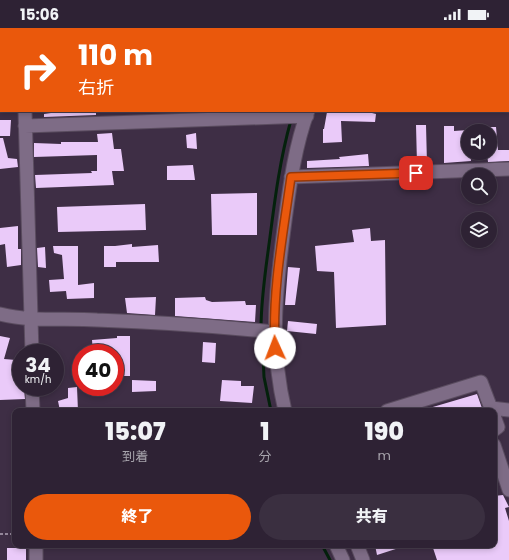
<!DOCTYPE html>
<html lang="ja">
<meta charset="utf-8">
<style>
:root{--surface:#2e2234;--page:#3a2f40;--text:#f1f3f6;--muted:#a7a4ac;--line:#493f4f;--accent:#ea580c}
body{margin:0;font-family:Poppins,"Noto Sans JP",sans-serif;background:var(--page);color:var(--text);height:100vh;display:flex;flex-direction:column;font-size:15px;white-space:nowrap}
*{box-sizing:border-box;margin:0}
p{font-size:13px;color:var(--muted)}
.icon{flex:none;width:22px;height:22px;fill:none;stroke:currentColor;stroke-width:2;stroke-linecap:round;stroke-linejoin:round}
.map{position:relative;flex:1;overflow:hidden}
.side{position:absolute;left:12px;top:380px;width:485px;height:140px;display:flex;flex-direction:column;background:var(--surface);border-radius:8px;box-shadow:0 2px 6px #0003,0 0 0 1px var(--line)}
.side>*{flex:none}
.top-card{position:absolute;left:0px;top:0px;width:509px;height:84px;box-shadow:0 2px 6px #0003,0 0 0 1px var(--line);background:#ea580c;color:#fff;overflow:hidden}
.fabs{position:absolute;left:461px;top:96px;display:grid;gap:8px}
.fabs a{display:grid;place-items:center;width:36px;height:36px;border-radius:50%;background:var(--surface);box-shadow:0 2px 6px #0003,0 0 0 1px var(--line);font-size:20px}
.speed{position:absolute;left:12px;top:316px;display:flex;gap:8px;font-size:20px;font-weight:700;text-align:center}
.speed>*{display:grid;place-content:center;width:52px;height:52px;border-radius:50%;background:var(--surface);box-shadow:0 2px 6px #0003,0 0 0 1px var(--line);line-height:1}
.speed small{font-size:10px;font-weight:400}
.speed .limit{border:6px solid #d22;background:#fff;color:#111}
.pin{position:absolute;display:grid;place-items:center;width:34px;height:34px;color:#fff;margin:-17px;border-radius:8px;box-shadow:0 2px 6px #0006}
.me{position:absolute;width:44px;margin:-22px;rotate:358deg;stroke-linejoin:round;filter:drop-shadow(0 0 3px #0008)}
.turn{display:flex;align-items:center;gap:14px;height:84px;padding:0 12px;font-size:18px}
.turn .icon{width:52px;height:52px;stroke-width:2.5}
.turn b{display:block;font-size:28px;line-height:34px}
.eta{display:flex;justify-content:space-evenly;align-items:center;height:68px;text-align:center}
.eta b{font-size:24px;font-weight:800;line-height:28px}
.cta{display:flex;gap:8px;margin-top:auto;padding:8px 12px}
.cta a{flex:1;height:46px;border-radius:24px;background:var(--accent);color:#fff;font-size:16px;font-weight:800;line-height:46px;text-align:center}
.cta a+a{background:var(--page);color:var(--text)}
.status{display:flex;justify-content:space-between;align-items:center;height:28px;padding:0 20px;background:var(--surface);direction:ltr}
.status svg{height:11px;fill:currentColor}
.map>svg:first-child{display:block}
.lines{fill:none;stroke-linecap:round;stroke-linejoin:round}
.stream{stroke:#04210c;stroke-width:3}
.building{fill:#eacaf9}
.minor-casing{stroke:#5a4c5f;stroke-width:15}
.path{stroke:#94879a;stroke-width:2;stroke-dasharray:3 2;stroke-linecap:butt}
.minor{stroke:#7e6c86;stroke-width:13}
.route-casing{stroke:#983908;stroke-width:10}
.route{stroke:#ea580c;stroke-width:7}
</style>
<div class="status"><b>15:06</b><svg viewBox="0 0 49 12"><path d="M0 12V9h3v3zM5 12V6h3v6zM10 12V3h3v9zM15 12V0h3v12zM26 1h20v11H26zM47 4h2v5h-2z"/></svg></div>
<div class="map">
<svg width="509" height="532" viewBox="0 0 509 532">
<rect width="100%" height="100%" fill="#3e2e45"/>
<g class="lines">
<!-- stream -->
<path class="stream" d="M332,1V0
M261,300C261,270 266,239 270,209C275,170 280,131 291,92
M262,306L264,349L271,383
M322,517L330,532"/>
</g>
<!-- building -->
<path class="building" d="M51,83H96V87L44,89V86L51,85Z
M368,83V84L376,86L375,94L341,93L342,114L323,115V101H324L327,84Z
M0,92H11L10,108H0Z
M416,97H426L427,136H417Z
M444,98H454V103L468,102V125H470L471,133L444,135Z
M490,99H496L498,122H509V133L488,134L487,125H490Z
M112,105L114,121H121L124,143H112L114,157L36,160L35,147L92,145L91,143H97V127L34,129V115L61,116V114H98L97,106Z
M196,105L197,121L187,120L186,107Z
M0,110H3L8,130L17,131L18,139L0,141Z
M368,126L369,138L307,140V133L340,131L339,129Z
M193,137L195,152H167V138Z
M257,165V207H212L211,166Z
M145,176L146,202L58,204L57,179Z
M18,198V221H21V237L7,239L5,216L0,217V200Z
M370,200L371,213L385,212L386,297L336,300L334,244L317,243L315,218L354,214L352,202Z
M132,216V219L158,217L159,234H116V239H104V218H115Z
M53,218H78V257L94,255V270L67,271L66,263L50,264L49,252L64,251L62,227L54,225Z
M45,219L46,240L38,239L37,220Z
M288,239L300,240L295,277H285Z
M156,269L155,287L127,285L125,270Z
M205,269L206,272L212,274L245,273L246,277H256L255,294L175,288V270Z
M288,293L317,296L316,306L287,303Z
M0,308L10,310L4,331L16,332V353H21V359H24L25,371L0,372Z
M117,308H130V348H115V325H93L92,312L117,310Z
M203,314L216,315L215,335L202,334Z
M132,352L156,353V363L132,364Z
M222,352L241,353V358H254L252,375L220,373Z
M77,359L78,383H60L58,373L68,370V360Z
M477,366L483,383H427L426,381Z
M503,467L509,479L505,480L509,493V532H437L432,517H494V468Z
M375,517H402V519L377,527Z
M7,520H26V532H7Z"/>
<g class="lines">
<!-- minor casing -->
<g class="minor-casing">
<path id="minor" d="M22,0V1
M348,1V0
M25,83L32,325
M25,98L307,88
M291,149L509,141
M0,286C31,294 65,290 97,292C156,294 215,298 274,304
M32,359L33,383
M491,380L509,382
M285,383C269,316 276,260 285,193C290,156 295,118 308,83
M387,383L481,354L492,383
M494,388L498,399L494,402
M494,417L509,462
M36,517V532
M336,517L343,532
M357,517L363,532"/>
</g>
<!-- path -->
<path class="path" d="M0,506H15"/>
<!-- minor -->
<use href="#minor" class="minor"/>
</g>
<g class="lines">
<!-- route casing -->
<g class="route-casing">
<path id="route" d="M275,320C272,263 283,206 291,149L416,145"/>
</g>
<!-- route -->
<use href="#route" class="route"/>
</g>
</svg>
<div class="fabs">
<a><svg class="icon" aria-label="sound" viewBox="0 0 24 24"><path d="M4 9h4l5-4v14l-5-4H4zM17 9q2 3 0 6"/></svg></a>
<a><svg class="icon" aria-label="search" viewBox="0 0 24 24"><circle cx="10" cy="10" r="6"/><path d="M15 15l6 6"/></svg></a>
<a><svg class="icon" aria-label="layers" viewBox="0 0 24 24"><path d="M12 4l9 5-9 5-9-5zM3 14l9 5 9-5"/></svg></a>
</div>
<div class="speed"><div>34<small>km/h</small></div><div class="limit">40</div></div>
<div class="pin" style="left:416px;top:145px;background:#d93025"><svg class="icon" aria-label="arrive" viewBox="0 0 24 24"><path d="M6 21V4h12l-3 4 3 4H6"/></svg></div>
<svg class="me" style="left:275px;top:320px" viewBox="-20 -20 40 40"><circle r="19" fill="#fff"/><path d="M0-13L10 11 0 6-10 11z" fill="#ea580c"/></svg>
<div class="top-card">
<div class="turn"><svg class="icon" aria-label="right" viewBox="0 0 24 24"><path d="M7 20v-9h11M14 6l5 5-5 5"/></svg><div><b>110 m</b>右折</div></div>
</div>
<section class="side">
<div class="eta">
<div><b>15:07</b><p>到着</p></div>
<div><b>1</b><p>分</p></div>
<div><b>190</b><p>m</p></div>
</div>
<div class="cta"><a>終了</a><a>共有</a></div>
</section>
</div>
